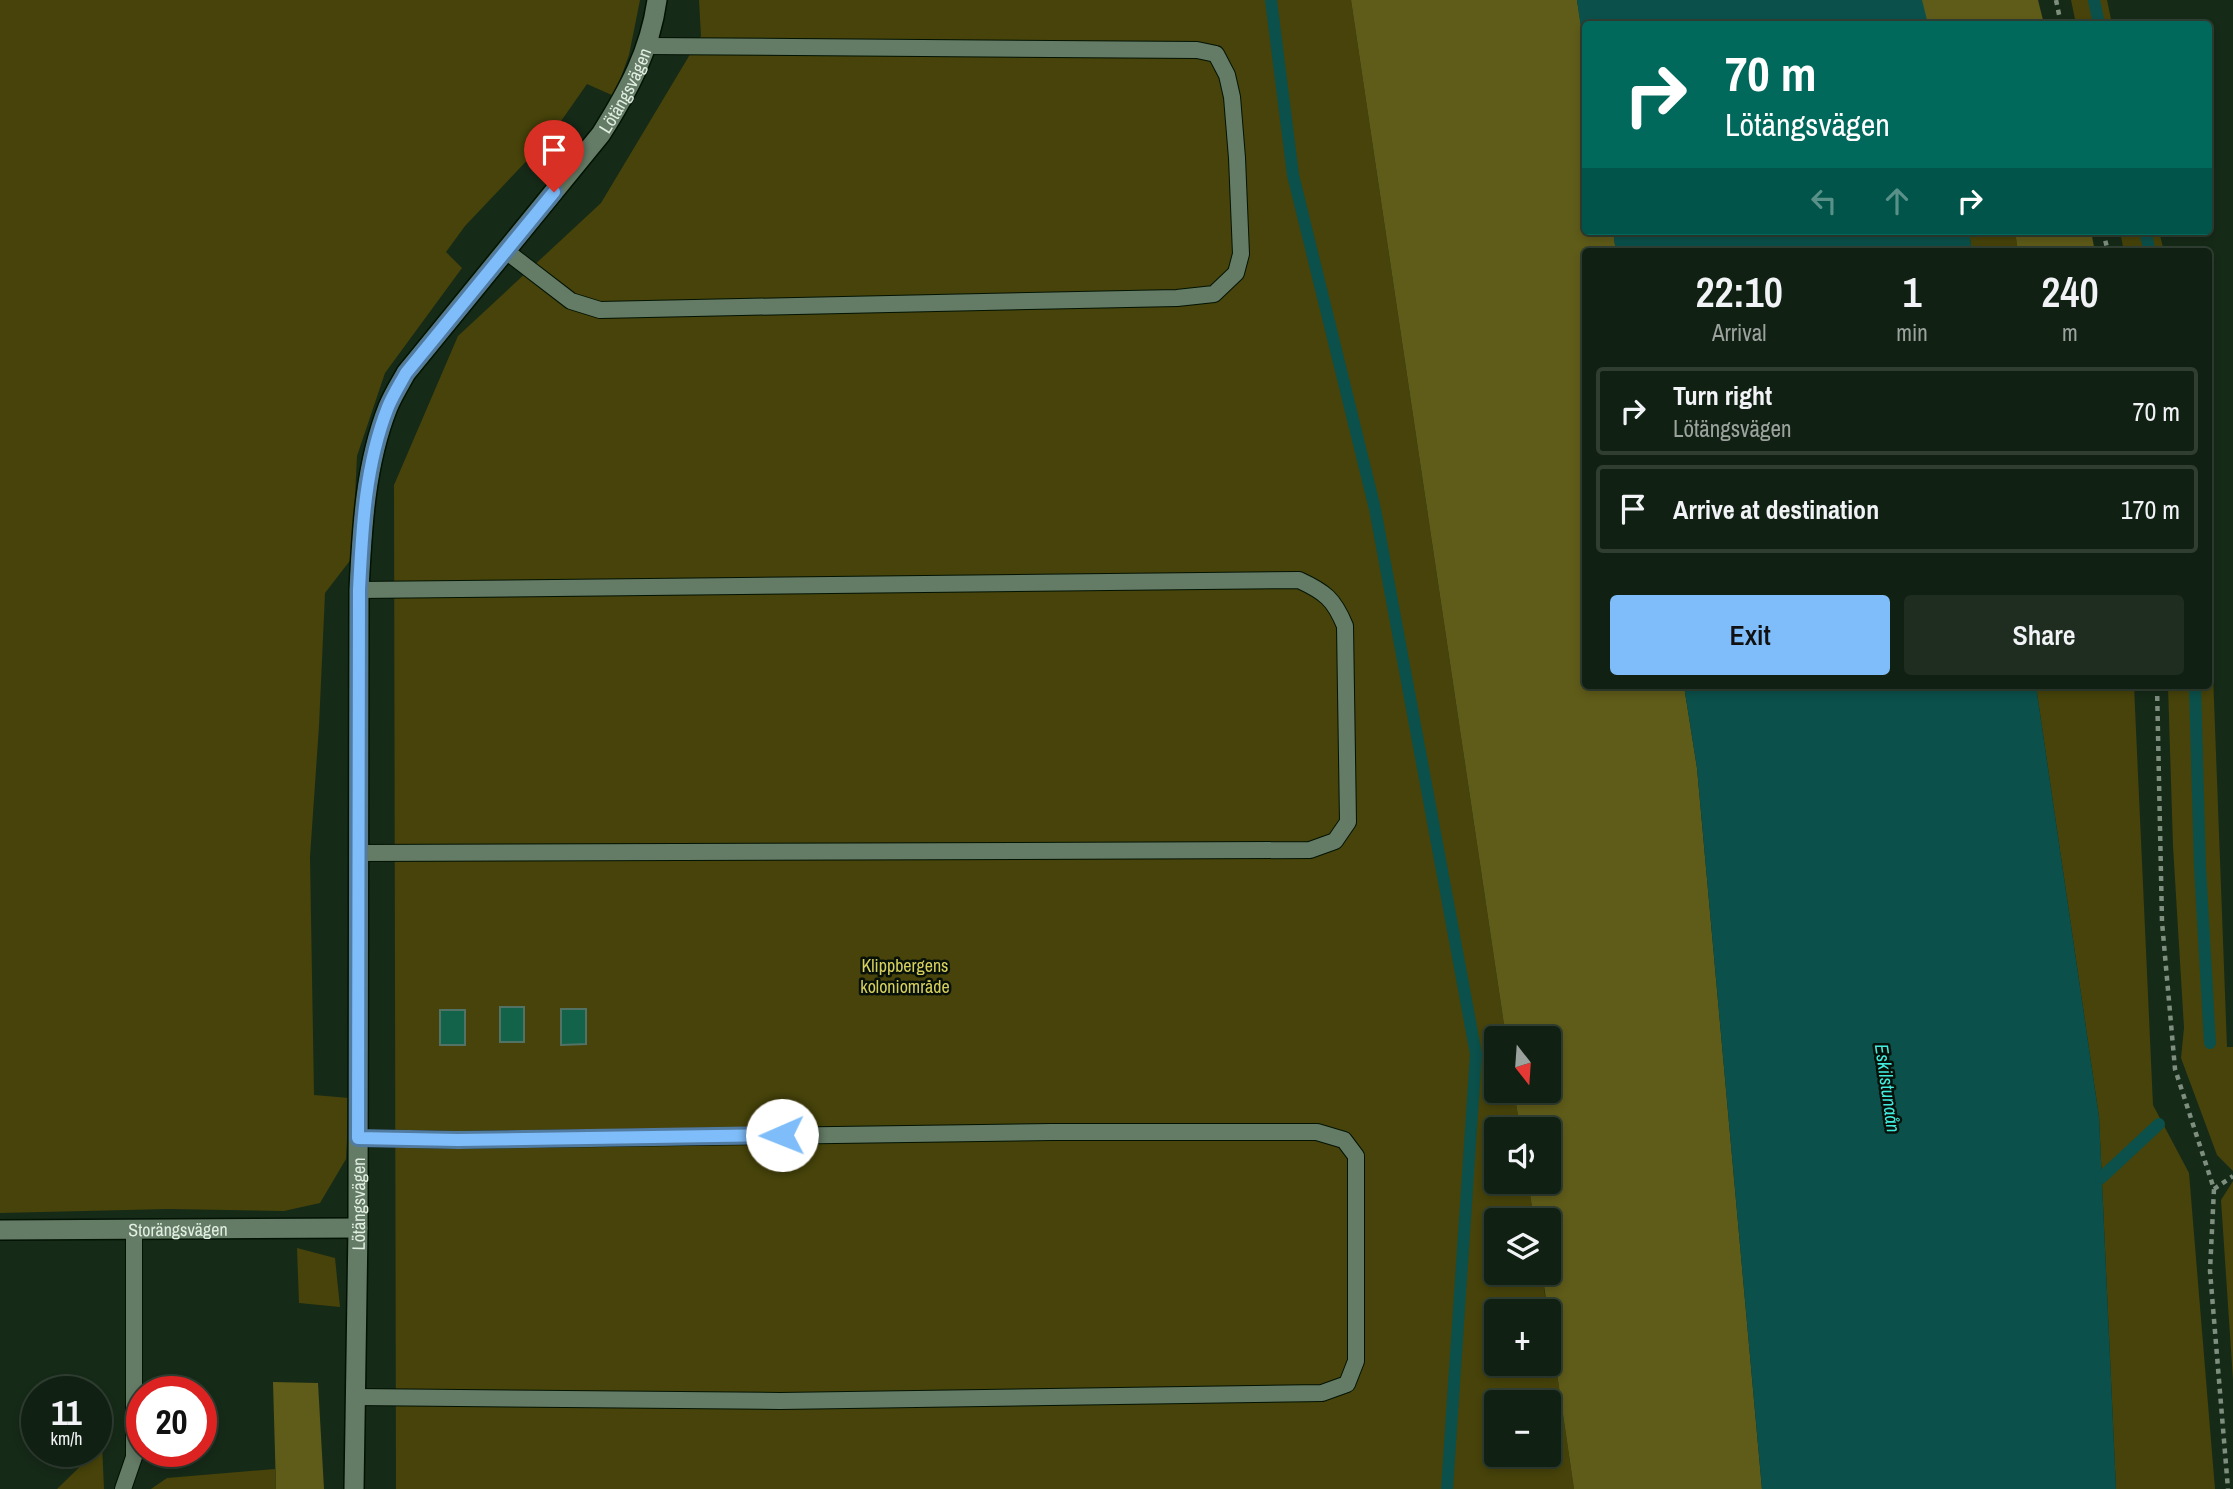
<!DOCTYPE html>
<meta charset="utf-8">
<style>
:root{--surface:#102012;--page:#1e2d20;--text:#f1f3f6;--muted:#9ca39f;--line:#303e32;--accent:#7ebdf9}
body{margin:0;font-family:"Archivo Narrow",sans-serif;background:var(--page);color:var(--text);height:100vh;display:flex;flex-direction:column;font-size:26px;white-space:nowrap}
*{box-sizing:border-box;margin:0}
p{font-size:23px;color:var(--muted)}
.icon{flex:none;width:38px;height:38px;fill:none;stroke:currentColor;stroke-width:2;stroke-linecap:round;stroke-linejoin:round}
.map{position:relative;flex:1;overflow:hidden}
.details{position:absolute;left:1582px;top:248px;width:630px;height:441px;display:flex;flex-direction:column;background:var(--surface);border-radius:7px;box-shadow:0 4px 10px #0003,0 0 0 2px var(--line)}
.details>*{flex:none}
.hud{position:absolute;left:1582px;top:21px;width:630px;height:214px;border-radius:7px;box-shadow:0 4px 10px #0003,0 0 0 2px var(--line);background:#00695c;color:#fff;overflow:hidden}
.needle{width:46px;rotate:163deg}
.fabs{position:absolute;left:1484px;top:1026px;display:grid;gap:14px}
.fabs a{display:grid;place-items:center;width:77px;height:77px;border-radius:7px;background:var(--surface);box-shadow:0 4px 10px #0003,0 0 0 2px var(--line);font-size:35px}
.speed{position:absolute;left:21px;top:1376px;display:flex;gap:14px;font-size:35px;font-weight:700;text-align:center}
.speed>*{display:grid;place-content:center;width:91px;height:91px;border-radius:50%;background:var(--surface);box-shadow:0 4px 10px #0003,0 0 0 2px var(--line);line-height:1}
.speed small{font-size:18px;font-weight:400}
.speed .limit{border:10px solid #d22;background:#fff;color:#111}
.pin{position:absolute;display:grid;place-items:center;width:60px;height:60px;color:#fff;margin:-72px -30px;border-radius:50% 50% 50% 0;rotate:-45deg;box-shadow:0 0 7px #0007}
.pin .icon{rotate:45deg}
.me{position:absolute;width:77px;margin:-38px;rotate:269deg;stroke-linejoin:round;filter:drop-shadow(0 0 5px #0008)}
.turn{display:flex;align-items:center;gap:24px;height:147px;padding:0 28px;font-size:32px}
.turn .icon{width:91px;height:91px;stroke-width:2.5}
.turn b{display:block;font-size:49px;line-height:60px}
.lanes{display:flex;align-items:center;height:66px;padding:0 28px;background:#0003;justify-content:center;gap:35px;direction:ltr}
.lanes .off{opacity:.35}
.eta{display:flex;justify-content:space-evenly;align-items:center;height:119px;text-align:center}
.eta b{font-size:42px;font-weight:600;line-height:49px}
.primary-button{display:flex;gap:14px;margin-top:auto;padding:14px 28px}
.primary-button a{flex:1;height:80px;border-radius:7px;background:var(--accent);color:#111;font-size:28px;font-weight:600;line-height:80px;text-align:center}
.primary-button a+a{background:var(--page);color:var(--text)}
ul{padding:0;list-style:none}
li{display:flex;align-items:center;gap:21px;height:88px;margin:0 14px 10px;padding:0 14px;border:4px solid var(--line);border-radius:7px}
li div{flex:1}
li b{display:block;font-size:26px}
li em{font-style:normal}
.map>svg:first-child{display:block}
.green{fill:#47430a;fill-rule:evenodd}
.forest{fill:#5f5b19}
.water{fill:#0b504b}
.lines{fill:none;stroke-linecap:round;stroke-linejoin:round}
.stream{stroke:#0b504b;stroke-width:12}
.building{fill:#12634a;stroke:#527265;stroke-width:2}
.service-casing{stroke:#021304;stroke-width:18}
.minor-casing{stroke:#021304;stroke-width:22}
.path{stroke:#7e8f80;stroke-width:4.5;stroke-dasharray:5 5;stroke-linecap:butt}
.service{stroke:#647b65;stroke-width:16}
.minor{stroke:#647b65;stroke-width:19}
.route-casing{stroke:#527ba2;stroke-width:18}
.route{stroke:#7ebdf9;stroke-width:12}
.labels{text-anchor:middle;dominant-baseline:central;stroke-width:5;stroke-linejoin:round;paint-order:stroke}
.street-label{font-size:18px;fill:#e1eee2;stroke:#081109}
.park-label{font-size:18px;fill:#d8d05d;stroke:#081109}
.water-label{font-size:19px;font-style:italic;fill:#41eee0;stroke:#081109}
</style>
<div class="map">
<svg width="2233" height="1489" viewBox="0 0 2233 1489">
<rect width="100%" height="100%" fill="#162a18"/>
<!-- green -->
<path class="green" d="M0,0H640L629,55L614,96L587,84L552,134L465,226L446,252L462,268L385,373L357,456L352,558L325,593L319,726L310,857L314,1095L349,1098L346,1159L320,1203L284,1211L169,1209L0,1213Z
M699,0H1351L1506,1038H1496V1090H1514L1520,1129H1496V1181H1528L1534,1220H1496V1272H1542L1547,1311H1496V1363H1549V1320L1574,1489H396L394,485L458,336L601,203L701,36ZM1496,1402H1549V1454H1496Z
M2071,0H2107L2112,24H2076Z
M1969,231H2015L2018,252H1972Z
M2120,231H2159L2164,252H2124Z
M2209,567L2227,1047H2233V1171L2217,1155L2181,1058L2184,1028L2173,846L2168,686H2208Z
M2036,686H2134L2153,1105L2189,1173L2215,1489H2116L2099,1117Z
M2233,1181V1380L2221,1200Z
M297,1248L335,1258L340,1307L299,1303Z
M102,1444L104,1489H57L96,1451Z
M275,1469L276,1489H151L167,1478Z"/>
<!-- forest -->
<path class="forest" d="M1351,0H1577L1586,57V231H1613L1616,252H1586V686H1684L1697,768L1762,1489H1574L1542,1272H1549V1220H1534L1528,1181H1549V1129H1520L1514,1090H1549V1038H1506Z
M1921,0H2038L2044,24H1927Z
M2015,231H2091L2095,252H2018Z
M273,1382L318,1383L324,1489H276Z"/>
<!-- water -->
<path class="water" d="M1577,0H1922L1928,24H1586L1585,57Z
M1613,231H1969L1972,252H1616Z
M1684,686H2036L2099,1117L2116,1489H1762L1697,768Z"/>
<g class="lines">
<!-- stream -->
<path class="stream" d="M1271,0L1293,175L1375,509L1476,1054L1447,1489
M2094,0L2099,24
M2145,231L2150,252
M2195,686L2200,867L2210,1043
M2101,1178L2159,1124"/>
</g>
<!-- building -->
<path class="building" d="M500,1007H524V1042H500Z
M561,1009H586V1044L561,1045Z
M440,1010H465V1045H440Z"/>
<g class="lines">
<!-- service casing -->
<g class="service-casing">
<path id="service" d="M506,251L571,301L600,310L1177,298L1214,294L1236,273L1241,254L1237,158L1232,97L1227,75L1216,54L1197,50L647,46
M359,853L1310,850L1335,841L1348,822L1345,626C1334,599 1325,592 1299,580L359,590
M356,1397L780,1401L1322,1393L1347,1384L1356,1361V1156L1344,1140L1317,1132H1052L458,1140L358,1138
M123,1489L134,1457V1229"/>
</g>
<!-- minor casing -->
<g class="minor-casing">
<g id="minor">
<path id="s1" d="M0,1230L358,1228"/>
<path id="s2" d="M354,1489L358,1228L359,590C362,529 365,465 388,407C393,395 400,384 406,373L601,134C628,91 650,51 657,0"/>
</g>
</g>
<!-- path -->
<path class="path" d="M2056,0L2061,24
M2103,231L2108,252
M2157,686L2162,922L2175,1069L2214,1189L2210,1271L2228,1489
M2214,1189L2233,1176"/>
<!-- service -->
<use href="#service" class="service"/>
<!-- minor -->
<use href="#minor" class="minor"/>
</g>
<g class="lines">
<!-- route casing -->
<g class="route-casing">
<path id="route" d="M554,192L406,373C400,384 393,395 388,407C365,465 362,529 359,590L358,1138L458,1140L782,1135"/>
</g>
<!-- route -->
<use href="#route" class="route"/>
</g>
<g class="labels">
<!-- street labels -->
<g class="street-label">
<text stroke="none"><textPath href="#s2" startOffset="1482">Lötängsvägen</textPath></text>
<text stroke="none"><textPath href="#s2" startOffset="285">Lötängsvägen</textPath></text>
<text stroke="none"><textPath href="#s1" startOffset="178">Storängsvägen</textPath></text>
</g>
<!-- park labels -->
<g class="park-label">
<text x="905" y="965">Klippbergens<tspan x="905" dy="21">koloniområde</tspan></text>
</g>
<!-- water labels -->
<g class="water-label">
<text transform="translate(1888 1088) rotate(82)">Eskilstunaån</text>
</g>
</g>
</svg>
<div class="fabs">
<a><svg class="needle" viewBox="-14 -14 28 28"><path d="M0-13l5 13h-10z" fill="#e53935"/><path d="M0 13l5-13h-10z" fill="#9ca39f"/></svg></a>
<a><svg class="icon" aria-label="sound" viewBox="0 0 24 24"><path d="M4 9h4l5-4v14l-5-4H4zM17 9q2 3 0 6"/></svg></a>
<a><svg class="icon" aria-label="layers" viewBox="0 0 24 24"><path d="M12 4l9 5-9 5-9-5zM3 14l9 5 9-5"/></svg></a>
<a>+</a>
<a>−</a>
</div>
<div class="speed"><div>11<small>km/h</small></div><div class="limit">20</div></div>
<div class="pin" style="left:554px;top:192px;background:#d93025"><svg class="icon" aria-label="arrive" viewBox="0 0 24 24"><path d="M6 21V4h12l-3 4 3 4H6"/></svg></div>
<svg class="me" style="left:782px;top:1135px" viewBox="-20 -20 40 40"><circle r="19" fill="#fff"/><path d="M0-13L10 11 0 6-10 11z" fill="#7ebdf9"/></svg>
<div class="hud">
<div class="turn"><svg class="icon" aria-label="right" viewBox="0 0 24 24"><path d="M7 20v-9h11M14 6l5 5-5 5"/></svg><div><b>70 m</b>Lötängsvägen</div></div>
<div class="lanes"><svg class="icon off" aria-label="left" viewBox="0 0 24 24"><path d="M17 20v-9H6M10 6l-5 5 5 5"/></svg><svg class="icon off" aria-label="ahead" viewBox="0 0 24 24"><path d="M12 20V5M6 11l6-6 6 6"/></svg><svg class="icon" aria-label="right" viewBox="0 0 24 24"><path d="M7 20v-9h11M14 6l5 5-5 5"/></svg></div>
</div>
<section class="details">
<div class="eta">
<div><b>22:10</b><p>Arrival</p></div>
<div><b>1</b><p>min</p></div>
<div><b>240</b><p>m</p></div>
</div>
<ul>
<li><svg class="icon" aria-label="right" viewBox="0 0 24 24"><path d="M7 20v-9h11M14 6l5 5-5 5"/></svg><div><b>Turn right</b><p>Lötängsvägen</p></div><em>70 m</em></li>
<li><svg class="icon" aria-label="arrive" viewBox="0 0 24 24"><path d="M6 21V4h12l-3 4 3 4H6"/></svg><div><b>Arrive at destination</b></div><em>170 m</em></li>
</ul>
<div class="primary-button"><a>Exit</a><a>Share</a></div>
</section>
</div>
